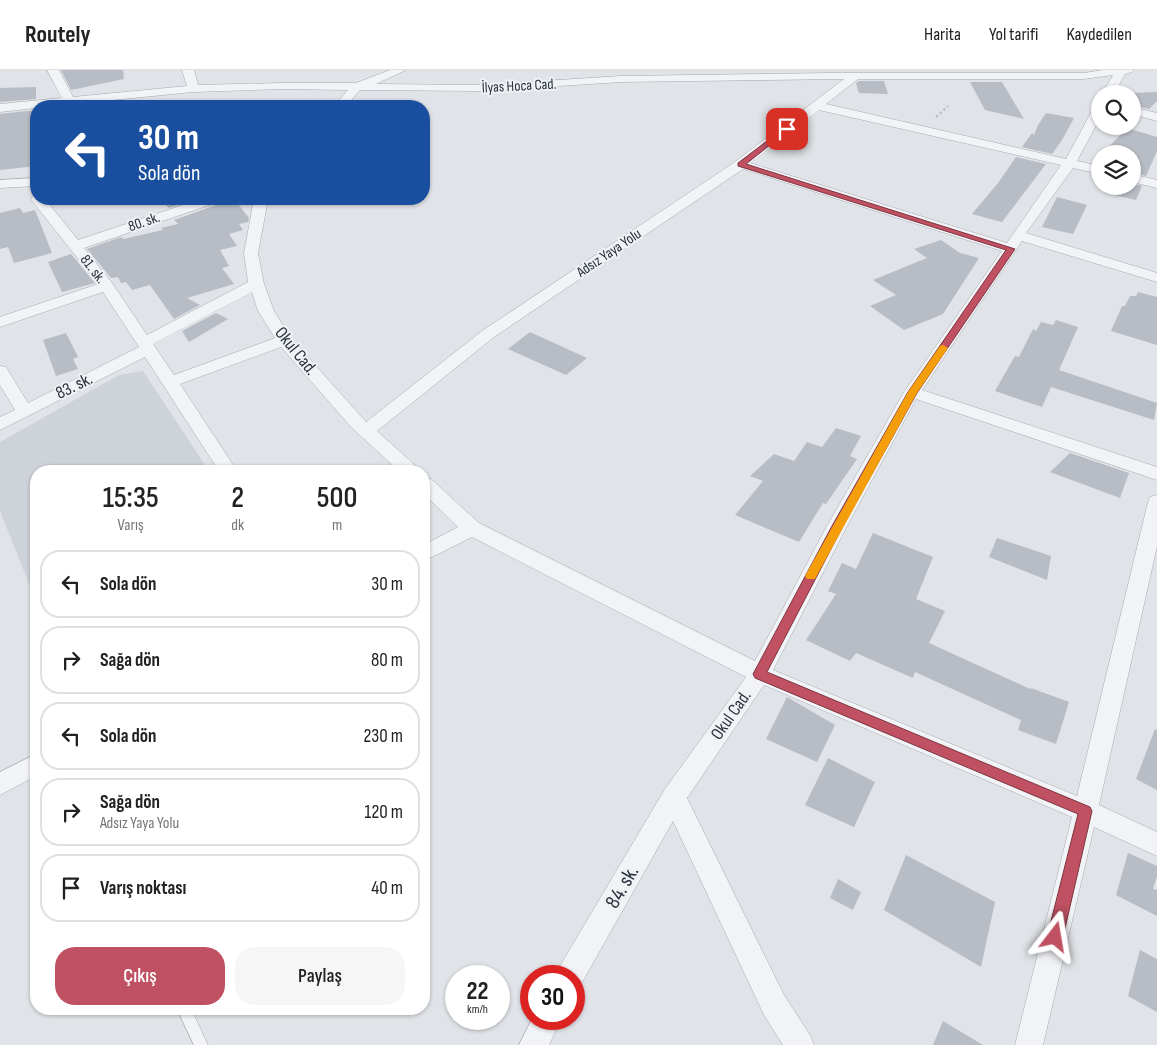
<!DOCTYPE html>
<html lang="tr">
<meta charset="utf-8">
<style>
:root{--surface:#fff;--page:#f6f6f6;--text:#222;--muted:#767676;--line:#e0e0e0;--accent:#c05163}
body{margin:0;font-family:"Sofia Sans Condensed",sans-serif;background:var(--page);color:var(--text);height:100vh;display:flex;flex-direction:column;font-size:19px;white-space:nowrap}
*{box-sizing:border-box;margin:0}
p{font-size:16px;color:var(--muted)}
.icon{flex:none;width:28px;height:28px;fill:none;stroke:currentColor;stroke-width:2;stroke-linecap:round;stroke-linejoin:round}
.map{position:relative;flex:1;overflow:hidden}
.sheet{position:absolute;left:30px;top:395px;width:400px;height:550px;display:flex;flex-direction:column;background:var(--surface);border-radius:20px;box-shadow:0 1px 4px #0004}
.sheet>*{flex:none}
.top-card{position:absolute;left:30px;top:30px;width:400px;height:105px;border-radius:20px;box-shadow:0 1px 4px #0004;background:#1a4fa0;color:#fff;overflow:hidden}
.fabs{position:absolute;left:1091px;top:15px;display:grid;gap:10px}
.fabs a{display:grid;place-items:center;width:50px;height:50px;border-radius:50%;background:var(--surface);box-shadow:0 1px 4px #0004;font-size:25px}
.speed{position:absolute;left:445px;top:895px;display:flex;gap:10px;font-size:25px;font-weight:700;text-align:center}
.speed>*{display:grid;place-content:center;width:65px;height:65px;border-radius:50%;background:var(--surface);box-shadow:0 1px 4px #0004;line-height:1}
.speed small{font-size:12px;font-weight:400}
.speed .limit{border:8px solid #d22;background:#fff;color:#111}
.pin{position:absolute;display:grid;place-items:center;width:42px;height:42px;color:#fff;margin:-21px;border-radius:10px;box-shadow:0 2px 8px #0006}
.me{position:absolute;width:55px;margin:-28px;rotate:14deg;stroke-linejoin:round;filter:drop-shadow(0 0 4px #0008)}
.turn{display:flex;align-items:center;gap:18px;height:105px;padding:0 25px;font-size:22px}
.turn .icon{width:65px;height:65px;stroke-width:2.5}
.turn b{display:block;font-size:35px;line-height:42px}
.eta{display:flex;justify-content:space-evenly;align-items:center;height:85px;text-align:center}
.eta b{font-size:30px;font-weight:600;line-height:35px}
.cta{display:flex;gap:10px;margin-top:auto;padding:10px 25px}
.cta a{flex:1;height:58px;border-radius:20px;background:var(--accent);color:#fff;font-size:20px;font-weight:600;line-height:58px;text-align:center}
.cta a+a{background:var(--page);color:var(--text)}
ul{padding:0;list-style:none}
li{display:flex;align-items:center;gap:15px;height:68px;margin:0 10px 8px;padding:0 15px;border:2px solid var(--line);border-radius:20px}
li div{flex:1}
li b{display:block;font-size:19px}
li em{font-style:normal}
header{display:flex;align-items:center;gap:30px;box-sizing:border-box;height:70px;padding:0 25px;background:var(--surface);border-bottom:1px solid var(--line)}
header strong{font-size:24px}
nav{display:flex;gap:28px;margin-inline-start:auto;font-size:18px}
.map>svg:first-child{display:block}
.built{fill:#ced2d9}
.building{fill:#b8bcc4}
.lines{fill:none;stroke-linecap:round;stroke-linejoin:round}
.service-casing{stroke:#a6aab1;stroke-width:1}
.minor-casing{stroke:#a6aab1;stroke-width:1}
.path{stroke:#b6b9be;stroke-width:2;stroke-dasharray:2.5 2.5;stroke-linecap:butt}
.service{fill:#f2f3f6;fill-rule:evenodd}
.minor{fill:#f2f3f6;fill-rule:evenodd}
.route{fill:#c05163;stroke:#7d3540}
.slow{fill:#f59e0b}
.labels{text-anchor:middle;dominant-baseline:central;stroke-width:4;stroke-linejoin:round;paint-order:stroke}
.far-street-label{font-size:15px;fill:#2a313d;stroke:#eff2f5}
.street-label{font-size:18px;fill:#2a313d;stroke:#eff2f5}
.near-street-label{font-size:21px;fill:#2a313d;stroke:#eff2f5}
</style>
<header>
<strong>Routely</strong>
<nav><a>Harita</a><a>Yol tarifi</a><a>Kaydedilen</a></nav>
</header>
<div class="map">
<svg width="1157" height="975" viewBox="0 0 1157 975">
<rect width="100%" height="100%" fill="#e0e3e7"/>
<!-- built -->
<path class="built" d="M143,301L209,401H36V531L0,441V372L119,305Z"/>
<!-- building -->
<path class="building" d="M61,0H123L124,9L71,20Z
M859,11H884L888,24L859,23L856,13Z
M970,12H1002L1024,49L985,40Z
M36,17V29L0,32V18Z
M1157,22V31L1149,39L1132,35V23Z
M36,40V96L0,100V44Z
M1046,43L1074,48L1062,70L1052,84L1022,77L1032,63L1034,65L1038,55Z
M1127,58L1157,67V81L1146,106L1132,102V84H1102Z
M1016,87L1046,94L1002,152L972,144L998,113Z
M1132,114L1142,116L1136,130L1105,123L1109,116H1132Z
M1057,127L1087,135L1073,164L1042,157Z
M159,129H196L169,138Z
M222,129H234L249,148L248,152L239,154L243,160L229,164L237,176L220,180L229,196L222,198L234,214L187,228L200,235L174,249L150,215L132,220L126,212L121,213L118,207L111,208L87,179L121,167L123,169L163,160L161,158L178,154L174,150L219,134Z
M20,138L23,143L35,140L52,183L14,193L8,177L0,179V143Z
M941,170L960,183L979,188L943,244L904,260L870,236L896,225L873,210L927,188L914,179Z
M71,184L95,213L62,222L48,192Z
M1138,222L1157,227V275L1111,261L1122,236H1125L1130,226H1136Z
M216,243L228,249L189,272L182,261Z
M1056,250L1078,257L1059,300L1157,333L1154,350L1051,317L1042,337L995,321L1015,286L1019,287L1033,259L1036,261L1041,252L1053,255Z
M530,262L587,288L566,305L508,279Z
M66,263L78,287L73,289L78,299L56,306L43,270Z
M836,358L861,366L850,386L857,389L826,434L823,433L799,472L735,445L763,411L750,406L774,384L794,391L807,372L822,377Z
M1070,383L1129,403L1120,428L1050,402Z
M873,463L933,487L916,529L945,541L929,573L1030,619L1031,618L1069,632L1056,674L1018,660L1021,650L915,602L913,608L856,583L850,591L806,570L836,524L828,521L842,493L856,499Z
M997,468L1051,486L1047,510L989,487Z
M787,627L835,655L817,692L766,669Z
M1155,659L1157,660V720L1136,709Z
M828,688L875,712L854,757L805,735Z
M1128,783L1157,796V806L1153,819L1157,820V846L1116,825Z
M906,785L995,832L981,897L884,840Z
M838,809L861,822L853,840L830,828Z
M1140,880L1157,889V942L1128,926Z
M943,951L983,975H933Z"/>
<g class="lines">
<!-- service casing -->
<g class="service-casing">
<path id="service" d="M177,939H191L208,975H194Z"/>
</g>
<!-- minor casing -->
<g class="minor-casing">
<path id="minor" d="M47,0H59L73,27L187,16L182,0H194L198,15L282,13H356L390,0H406L376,14L479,15L621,6L830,3H1084L1103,0H1134L1132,2L1125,4L1114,24H1102L1113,5L1084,9H858L826,34L1066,89L1094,37L1100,33V48L1077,91L1100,96V104L1073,98L1026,163L1157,203V212L1022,171L922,320L1157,397V410L916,329L847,456L773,600L1077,726L1148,432L1150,427L1157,425V476L1099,735L1157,762V786L1094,757L1043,975H1015L1072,747L764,615L687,728L784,925L810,965L814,975H783L764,945L673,751L580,916L574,918V906H556L560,896L665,719L746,607L472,467L424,491V475L458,457L424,424V408L431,409L479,453L755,591L827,456L904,322L1002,181L743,99L494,267L377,361L417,397L419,401H399L352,358L281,277L180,314L237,401H219L145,287L0,360V347L15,340L0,315V296L6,297L28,333L139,277L103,222L0,257V247L98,214L33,132L31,129L33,126L36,125V129H45L78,170L201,129H220L218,132L84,178L112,213L147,265L248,212L244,183L254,129H268L258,183L264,214L274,241L290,267L366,352L482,261L732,94L844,9L621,12L479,21L360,20L346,36H334L348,20L282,19L193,22L53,36H36V38L0,42V34L62,28ZM819,40L1061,95L1007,173L750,93ZM252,222L258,241L275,268L174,305L153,274Z
M1132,37L1157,43V51L1132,44Z
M1132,104L1157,110V118L1132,112Z
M36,108V116L0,118V110Z
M36,684V706L0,725V702Z
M532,949H561L549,975H519Z"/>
</g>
<!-- path -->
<path class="path" d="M936,47L948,36"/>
<!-- service -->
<use href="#service" class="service"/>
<!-- minor -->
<use href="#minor" class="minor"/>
</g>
<!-- route -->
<path class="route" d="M784,58L790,59L746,94L1015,179L917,323L843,456L767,602L1090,737L1092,741L1063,867L1060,872L1055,875L1050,872L1047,867L1078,744L755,608L753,604L832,456L908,322L1006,180L738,96V93Z"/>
<!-- slow -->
<path class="slow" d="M943,275L948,278L917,323L815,509H807L805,506L908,322L940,276Z"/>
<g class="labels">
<!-- far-street labels -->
<g class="far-street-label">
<text transform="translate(519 16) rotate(-3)">İlyas Hoca Cad.</text>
<text transform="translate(144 152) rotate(-19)">80. sk.</text>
<text transform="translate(609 183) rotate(-34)">Adsız Yaya Yolu</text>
<text transform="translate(93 199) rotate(52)">81. sk.</text>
</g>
<!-- street labels -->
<g class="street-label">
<text transform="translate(296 281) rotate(51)">Okul Cad.</text>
<text transform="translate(74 316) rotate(-26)">83. sk.</text>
<text transform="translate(731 645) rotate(-55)">Okul Cad.</text>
</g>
<!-- near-street labels -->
<g class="near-street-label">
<text transform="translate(622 817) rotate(-60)">84. sk.</text>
</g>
</g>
</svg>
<div class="fabs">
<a><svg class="icon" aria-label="search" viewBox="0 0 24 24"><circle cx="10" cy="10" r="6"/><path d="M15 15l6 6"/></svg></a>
<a><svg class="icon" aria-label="layers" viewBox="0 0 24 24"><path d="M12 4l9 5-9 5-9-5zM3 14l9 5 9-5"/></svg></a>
</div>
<div class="speed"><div>22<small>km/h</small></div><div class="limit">30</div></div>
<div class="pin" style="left:787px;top:59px;background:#d93025"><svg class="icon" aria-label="arrive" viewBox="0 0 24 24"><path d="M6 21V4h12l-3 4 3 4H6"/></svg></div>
<svg class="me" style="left:1055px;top:867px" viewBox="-20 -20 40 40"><path d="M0-17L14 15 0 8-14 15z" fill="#c05163" stroke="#fff" stroke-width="4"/></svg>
<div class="top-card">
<div class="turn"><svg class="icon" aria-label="left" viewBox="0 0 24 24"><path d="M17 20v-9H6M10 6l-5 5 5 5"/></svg><div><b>30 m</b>Sola dön</div></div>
</div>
<section class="sheet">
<div class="eta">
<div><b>15:35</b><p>Varış</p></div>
<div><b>2</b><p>dk</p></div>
<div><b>500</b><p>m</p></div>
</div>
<ul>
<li><svg class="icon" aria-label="left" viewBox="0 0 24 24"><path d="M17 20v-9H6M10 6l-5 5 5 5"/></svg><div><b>Sola dön</b></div><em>30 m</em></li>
<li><svg class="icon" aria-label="right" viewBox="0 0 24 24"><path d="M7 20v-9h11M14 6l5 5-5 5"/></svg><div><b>Sağa dön</b></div><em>80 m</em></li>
<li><svg class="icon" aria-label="left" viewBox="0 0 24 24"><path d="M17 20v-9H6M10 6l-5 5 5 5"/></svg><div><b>Sola dön</b></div><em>230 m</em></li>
<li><svg class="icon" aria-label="right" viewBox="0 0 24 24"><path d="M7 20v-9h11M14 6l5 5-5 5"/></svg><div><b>Sağa dön</b><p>Adsız Yaya Yolu</p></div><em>120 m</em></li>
<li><svg class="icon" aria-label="arrive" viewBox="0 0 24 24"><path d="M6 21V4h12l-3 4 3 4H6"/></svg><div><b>Varış noktası</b></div><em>40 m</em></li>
</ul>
<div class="cta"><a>Çıkış</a><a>Paylaş</a></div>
</section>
</div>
